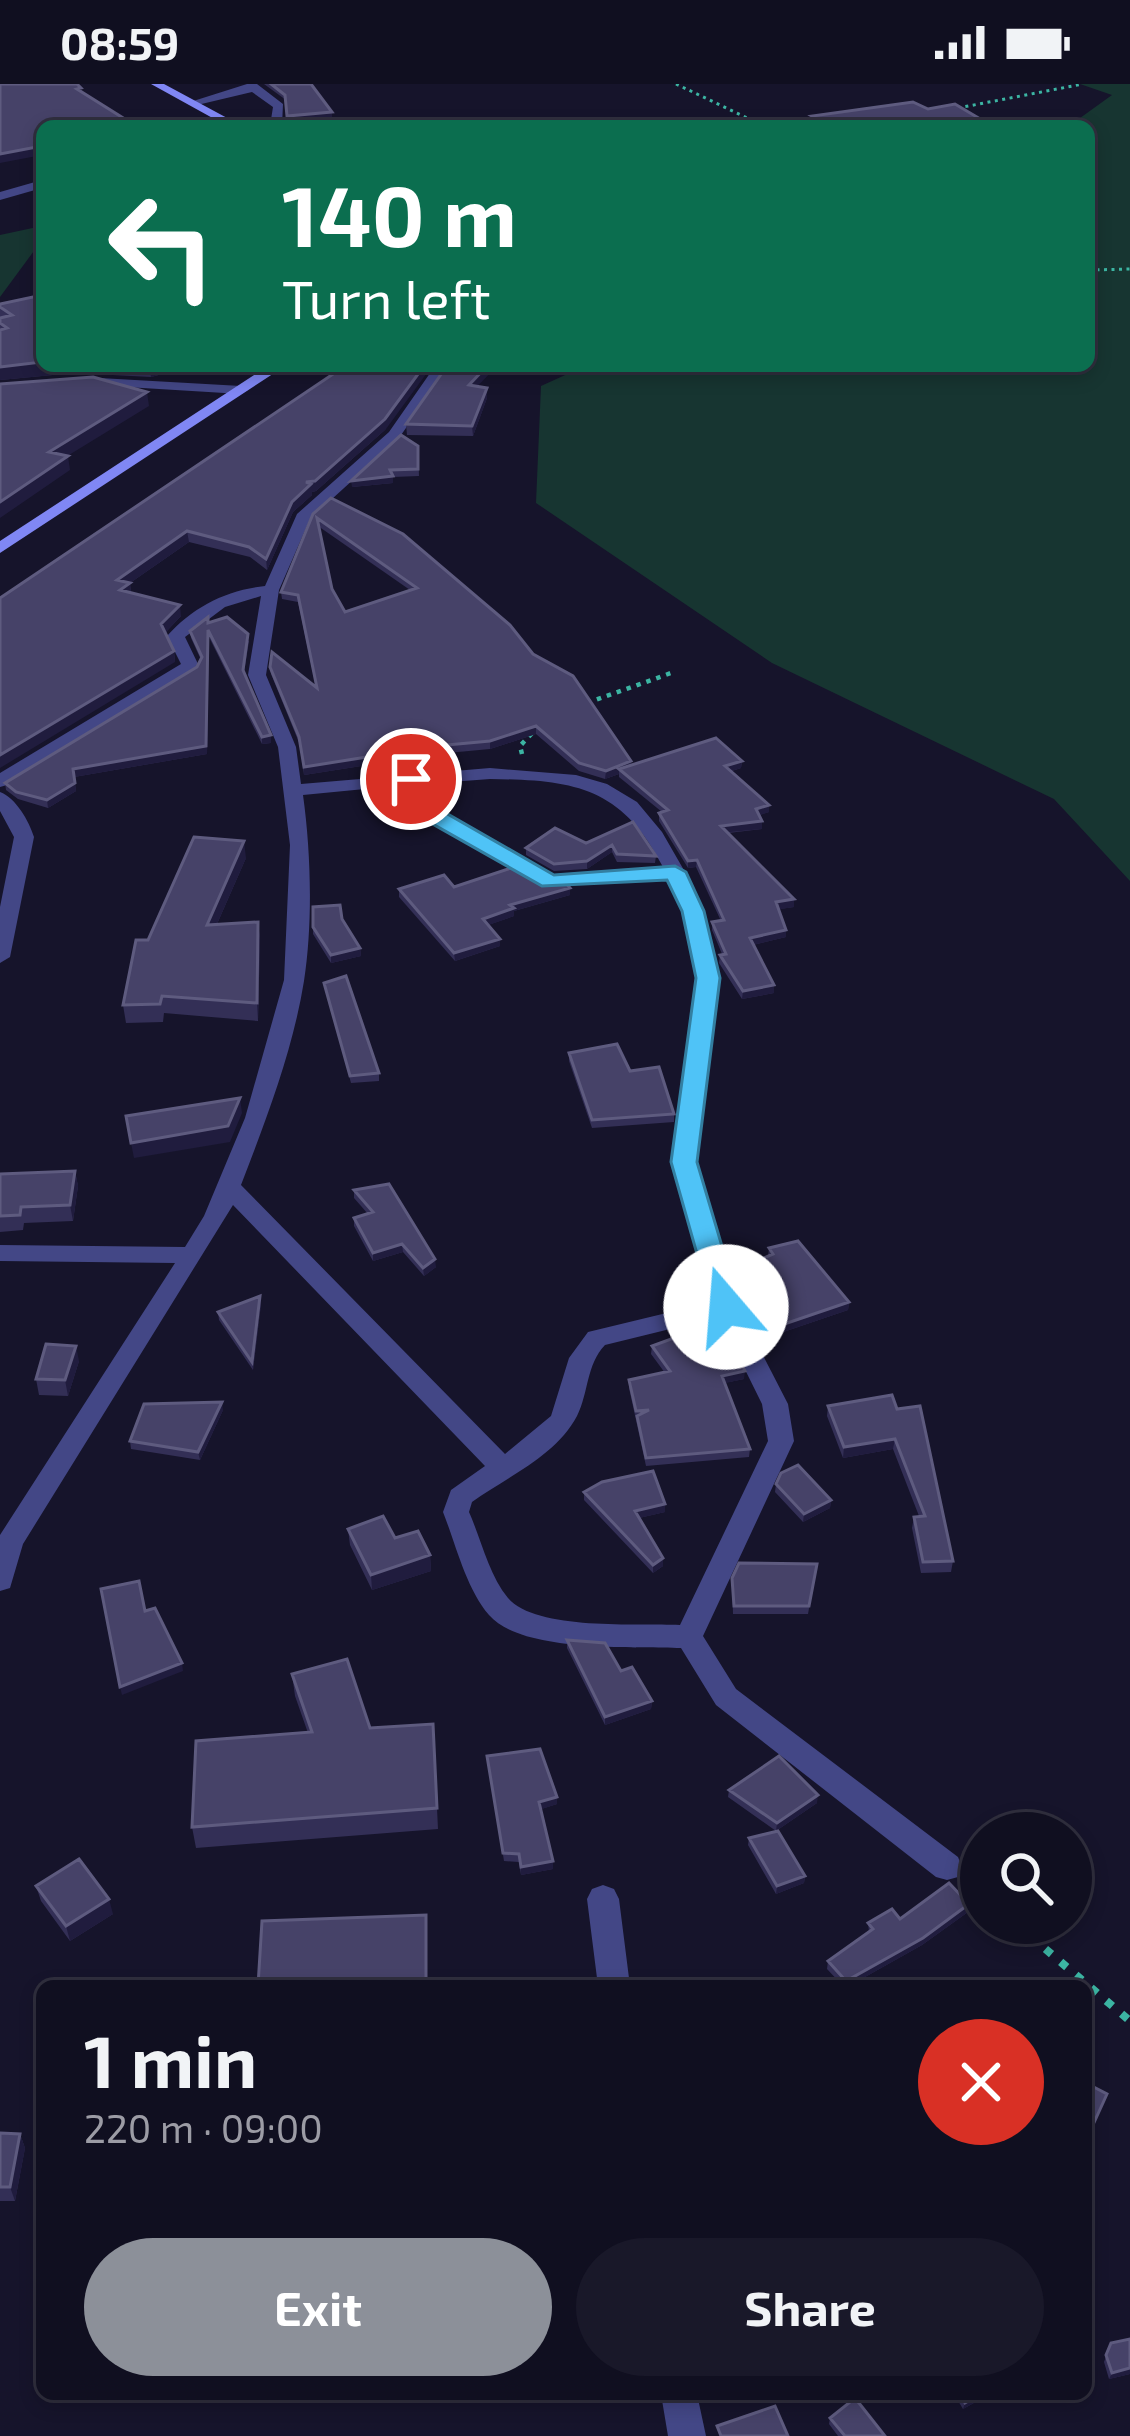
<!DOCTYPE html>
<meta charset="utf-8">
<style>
:root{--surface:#100f20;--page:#191829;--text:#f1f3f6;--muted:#9c9ca5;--line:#302f3e;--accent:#8c9099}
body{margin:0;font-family:"Exo 2",sans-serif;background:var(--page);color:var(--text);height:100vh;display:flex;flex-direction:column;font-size:45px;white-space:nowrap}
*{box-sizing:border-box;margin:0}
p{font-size:39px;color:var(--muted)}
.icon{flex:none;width:66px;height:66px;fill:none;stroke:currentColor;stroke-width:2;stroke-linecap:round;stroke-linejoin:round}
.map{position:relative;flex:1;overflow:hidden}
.drawer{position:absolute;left:36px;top:1896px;width:1056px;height:420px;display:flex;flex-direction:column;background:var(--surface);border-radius:18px;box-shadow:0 6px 18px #0003,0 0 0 3px var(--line)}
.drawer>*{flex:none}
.guide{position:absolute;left:36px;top:36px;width:1059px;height:252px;border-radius:18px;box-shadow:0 6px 18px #0003,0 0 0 3px var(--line);background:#0b6e4f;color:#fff;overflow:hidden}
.fabs{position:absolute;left:960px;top:1728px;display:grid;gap:24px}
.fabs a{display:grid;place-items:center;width:132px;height:132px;border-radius:50%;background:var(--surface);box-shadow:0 6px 18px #0003,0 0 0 3px var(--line);font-size:60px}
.pin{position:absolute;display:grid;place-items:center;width:102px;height:102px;color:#fff;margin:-51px;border:6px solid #fff;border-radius:50%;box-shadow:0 3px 12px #0007}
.me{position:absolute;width:132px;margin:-66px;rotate:342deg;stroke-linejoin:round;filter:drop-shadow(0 0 9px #0008)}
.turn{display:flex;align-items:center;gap:42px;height:252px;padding:0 48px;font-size:54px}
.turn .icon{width:156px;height:156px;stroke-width:2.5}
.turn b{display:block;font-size:84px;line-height:102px}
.round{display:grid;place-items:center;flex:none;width:126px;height:126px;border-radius:63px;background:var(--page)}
.head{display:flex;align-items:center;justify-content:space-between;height:204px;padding:0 48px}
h1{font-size:72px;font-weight:700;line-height:90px}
.cta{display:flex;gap:24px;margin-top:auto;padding:24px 48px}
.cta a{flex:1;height:138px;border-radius:72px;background:var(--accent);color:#fff;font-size:48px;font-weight:700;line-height:138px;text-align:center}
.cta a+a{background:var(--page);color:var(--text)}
.status{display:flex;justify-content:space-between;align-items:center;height:84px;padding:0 60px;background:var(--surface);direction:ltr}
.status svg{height:33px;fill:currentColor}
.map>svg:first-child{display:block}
.green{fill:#173531}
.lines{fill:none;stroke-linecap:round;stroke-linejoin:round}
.path-far2{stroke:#3cb5a3;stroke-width:3;stroke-dasharray:3 4.5;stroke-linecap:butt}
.path-far1{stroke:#3cb5a3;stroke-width:4.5;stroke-dasharray:4.5 6;stroke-linecap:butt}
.path{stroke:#3cb5a3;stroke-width:8;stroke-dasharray:8 12;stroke-linecap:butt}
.minor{fill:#434786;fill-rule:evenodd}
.secondary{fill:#8087f4;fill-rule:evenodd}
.wall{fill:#332f56;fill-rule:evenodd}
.shaded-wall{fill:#201c3e}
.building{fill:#464268;stroke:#5e5b7f;stroke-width:3;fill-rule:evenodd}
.route{fill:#4fc3f7;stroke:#337fa1;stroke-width:3}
</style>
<div class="status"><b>08:59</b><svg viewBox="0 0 49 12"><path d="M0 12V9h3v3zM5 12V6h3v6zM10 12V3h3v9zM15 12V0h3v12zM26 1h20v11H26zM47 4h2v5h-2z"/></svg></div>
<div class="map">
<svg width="1130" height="2352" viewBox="0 0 1130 2352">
<rect width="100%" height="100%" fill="#16142b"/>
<!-- green -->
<path class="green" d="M1080,0H1130V797L1054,715L772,579L536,419L541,302L585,282H1089V42H1069L1112,11Z
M42,142V156L0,213V151Z"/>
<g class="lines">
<!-- path-far2 -->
<path class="path-far2" d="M676,0L764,42
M958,24L1083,0
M1089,186L1130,185"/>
<!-- path-far1 -->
<path class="path-far1" d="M587,619L671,589
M522,670L520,662L534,647"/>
<!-- path -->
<path class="path" d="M1015,1839L1130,1937"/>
<!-- minor -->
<path class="minor" d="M247,0H257L283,20L282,42H270L273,23L252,8L193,22L187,19Z
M42,96V104L0,116V108Z
M435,282H449L399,354L310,435L279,506L266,591L296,663L301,700L490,684L576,691L607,700L637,718L662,748L685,788L703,827L718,894L695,1078L738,1223L788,1320L794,1357L703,1552L736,1605L958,1773L962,1783L958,1793L947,1796L936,1793L716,1621L681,1564C633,1562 522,1569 489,1531C466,1504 456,1461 443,1428L451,1406L485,1382L233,1121L23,1460L10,1504L0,1507V1451L175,1179L0,1177V1161L185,1163L204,1132L245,1034L284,896L290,761L278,663L248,591L261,512L225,523L185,553L199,582L196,586L7,701L0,703V689L181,580L167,552C193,523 226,506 265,502L297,430L389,348ZM490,695C574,696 622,703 663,783L553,792L446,730L424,700ZM406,701L432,738L543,802L668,794L683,827L698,894L673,1078L712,1218L588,1248L569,1274L551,1332L505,1370L241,1101C266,1036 293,966 304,897C313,839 311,768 303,711ZM719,1233L762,1320L768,1357L680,1541C639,1539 536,1547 508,1514C489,1491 481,1455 469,1428L472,1418C507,1393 556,1372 577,1332C589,1308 586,1281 605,1261Z
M82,293L241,302L248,306L241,310L77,300V294Z
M0,708C16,714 29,737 34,753L10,873L0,879V823L14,753L0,727Z
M603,1801L614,1805L619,1815L630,1902H598L587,1815L592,1805Z
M661,2310H697L706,2352H668Z"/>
<!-- secondary -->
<path class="secondary" d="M151,0H164L242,42H227Z
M268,282H285L0,469V457Z"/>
</g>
<!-- wall -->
<path class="wall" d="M264,0H311L332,28V34L287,38L286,16Z
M928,25L992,42H820L812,38V32Z
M42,211V282H193L151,293L74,289L0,296V220Z
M477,303L487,304V314L473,352L407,351L406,340Z
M386,345L316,407L312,408V411L293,428L267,486L250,473L189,458L130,499L131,509L181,532L165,549L174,567L175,578L0,514Z
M418,362L419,392L393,393V399L352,403Z
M313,430L533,570L631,677V681L742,677L741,684L732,687L769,721V728L759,731L762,737V745L728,749L794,815V823L779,825L786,846V853L753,861L774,901V909L742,915L719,879L720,871L722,870L712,846V838L721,837L696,783L688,784L659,737V729L662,728L619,693V690L605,695L579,687L536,650L490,665L373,676L374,680L304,691L300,661L271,590L270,583L316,603L298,518L282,515L281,508ZM318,442L410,506L345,528L332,505Z
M208,539L249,557L244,589L271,651V659L262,660L209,553L207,670L74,693L76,707L48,724L18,715L6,706L5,699L197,583L201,576L191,554L190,547Z
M633,738L656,772L655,779L617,778L612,768L587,785L554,787L526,771V764L586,759Z
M246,774L217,840L258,838L260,855L258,937L164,929L163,938L126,939L123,921L148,856Z
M541,798L570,811L514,827V832L488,841L500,862L455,877L399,813V805Z
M342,835L360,864L361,872L331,879L313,850V843Z
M324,899L379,989V997L351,999Z
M569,969L630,987L674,1030V1038L592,1044L569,977Z
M75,1087L78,1102L73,1137L24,1139L23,1146L0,1148V1090Z
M354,1106L436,1183L424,1192L403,1168L373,1177L354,1142V1134L368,1130L354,1114Z
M769,1164L849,1218L848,1226L760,1256L749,1235L750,1227L775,1223L742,1191L743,1183L768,1172Z
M261,1220L253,1286L219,1236L218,1228Z
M652,1262L744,1295L724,1299L750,1365L749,1373L646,1382L629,1304V1296L665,1289L651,1270Z
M79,1277L68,1312L39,1311L36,1295Z
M892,1311L953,1477L951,1488L921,1489L912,1444L914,1433L919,1432L893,1365L843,1374L827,1332L828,1322Z
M223,1326L200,1376L131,1365L130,1357Z
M776,1400L831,1416L830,1424L803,1438L775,1408Z
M584,1408L665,1420V1428L639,1434L663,1482L653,1489L584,1416Z
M348,1445L395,1454L430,1471L431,1487L372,1506L350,1461Z
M817,1480L808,1530H733L732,1494Z
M567,1556L621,1587L652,1617L651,1625L605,1641L567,1564Z
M292,1590L370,1644L433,1640L438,1745L196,1764L192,1743L308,1649L295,1612Z
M487,1672L557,1720L541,1725L553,1785L521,1791L519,1778L504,1777Z
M729,1706L817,1719L776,1747L728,1713Z
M749,1754L805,1792L804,1799L776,1810L748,1761Z
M36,1802L113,1830L70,1857L41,1817Z
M968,1828L922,1861L849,1902H843L827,1885L828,1877L869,1848L868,1839Z
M0,2049L20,2050L25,2064L15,2117H0Z
M1130,2255V2290L1109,2295L1104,2278L1111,2259Z
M954,2310H990L963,2325Z
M830,2334L885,2352H838L829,2340Z"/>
<!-- shaded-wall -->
<path class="shaded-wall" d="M332,28V34L287,38V32Z
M42,62V71L0,79V70Z
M42,278V282H73L74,289L0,296V283Z
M149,282H193L151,293Z
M424,282H432L386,345L316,407L312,408V411L293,428L267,486L266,475L292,418L306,398Z
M487,282H497L469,311V301Z
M487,304V314L473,352L472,342Z
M147,308L149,322L51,382L49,368Z
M68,372L70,386L0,434V418Z
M393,392V399L352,403L351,397Z
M187,447L189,458L130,499L131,510L122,517L117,496Z
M180,521L181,532L163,551L161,540Z
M208,546L207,670L74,693L73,685L206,662Z
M174,567L175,578L0,684V671Z
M536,642V650L490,665V657Z
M271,651V659L262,660V653Z
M373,672L374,680L304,691V683Z
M631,677V685H619V690L605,695L606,687Z
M742,677L741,684L725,689V682Z
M75,699L76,707L48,724L47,716Z
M769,721V728L755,733L756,725Z
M762,737V745L720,749L721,742Z
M244,757L246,774L209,858L207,841Z
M612,761V768L587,785V777Z
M697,776L696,783L688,784V777Z
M570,804V811L514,827V832L483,843V835L510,821Z
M794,815V823L775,826L776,818Z
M258,838L260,855L258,937L257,919Z
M786,846V853L749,862L750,854Z
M500,855V862L455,877L454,869Z
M360,864L361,872L331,879V871Z
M774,901V909L742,915L743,907Z
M240,1014L242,1029L230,1058L134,1074L131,1059Z
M75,1087L78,1102L73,1137L70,1121Z
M402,1160L403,1168L373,1177V1169Z
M435,1175L436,1183L424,1192L423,1184Z
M260,1212L261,1220L253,1286L252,1278Z
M849,1218L848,1226L760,1256L761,1248Z
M76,1262L79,1277L68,1312L65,1296Z
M745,1287L744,1295L721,1300L722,1292Z
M222,1318L223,1326L200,1376L198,1368Z
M895,1355L893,1365L843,1374L844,1363Z
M831,1416L830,1424L803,1438L804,1430Z
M665,1420V1428L635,1435V1427Z
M430,1471L431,1487L372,1506L371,1491Z
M663,1474V1482L653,1489V1481Z
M182,1579L183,1587L122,1611L120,1603Z
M652,1617L651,1625L605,1641V1633Z
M818,1711L817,1719L776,1747L777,1739Z
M557,1713V1720L539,1726V1718Z
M553,1777V1785L521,1791V1783Z
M805,1792L804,1799L776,1810L777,1802Z
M109,1815L113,1830L70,1857L66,1842Z
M969,1820L968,1828L922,1861L849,1902H845L846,1897Z
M20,2050L25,2064L15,2117L10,2103Z
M1130,2284V2290L1109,2295L1112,2289Z
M980,2310H990L963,2325L965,2319Z"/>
<!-- building -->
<path class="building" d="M0,0H77L81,4L77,5L136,42H42V62L0,70Z
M271,0H311L332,28L287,32L285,11Z
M913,18L928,25L955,20L992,42H831L812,32Z
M42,211V278L0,283V246L7,244L0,239V234L12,231L0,223V220Z
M345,282H424L385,335L315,397L306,398L311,400L292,418L266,475L249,463L187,447L117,496L130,499L120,506L180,521L161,540L174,567L0,671V514Z
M447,282H487L469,301L487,304L472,342L406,340Z
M93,293L147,308L49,368L68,372L0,418V300Z
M401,351L418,362V385L390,386L393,392L351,397Z
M331,414L403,450L510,541L533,570L573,592L631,677L606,687L579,679L536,642L490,657L371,668L373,672L304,683L299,653L270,583L272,568L317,604L298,511L281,508L313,430ZM317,434L417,504L345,528L332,505Z
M208,533V539L227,533L248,550L243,586L271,651L262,653L208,546L206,662L73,685L75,699L47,716L16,708L5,699L197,583L202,573L190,547Z
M716,654L742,677L725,682L769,721L756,725L762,737L721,742L794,815L776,818L786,846L750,854L774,901L743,907L720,871L726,870L712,838L724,836L697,776L688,777L659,729L668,726L619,685Z
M633,738L656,772L617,770L612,761L587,777L554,780L526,764L555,744L586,759Z
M194,753L244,757L207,841L258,838L257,919L162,912L160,920L123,921L136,856H148Z
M514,783L541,798H565L570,804L510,821L514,824L483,835L500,855L454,869L399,805L444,791L454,803Z
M340,821L342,835L360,864L331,871L313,843V823Z
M346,892L379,989L350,992L324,899Z
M617,960L630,987L659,983L674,1030L592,1036L569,969Z
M240,1014L228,1042L131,1059L126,1032Z
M75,1087L70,1121L21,1123L20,1131L0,1132V1090Z
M389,1100L435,1175L423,1184L402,1160L373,1169L354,1134L373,1128L354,1106Z
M798,1157L849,1218L761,1248L750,1227L782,1222L743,1183L773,1170L769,1164Z
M260,1212L252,1278L218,1228Z
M718,1231L745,1287L722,1292L750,1365L646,1374L637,1332L649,1326L636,1327L629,1296L670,1287L652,1262L696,1246L697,1235Z
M46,1260L76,1262L65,1296L36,1295Z
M892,1311L897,1325L920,1322L953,1477L923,1478L914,1433L925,1432L895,1355L844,1363L828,1322Z
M222,1318L198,1368L130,1357L144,1320Z
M798,1381L831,1416L804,1430L776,1400L781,1389Z
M653,1387L665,1420L635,1427L663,1474L653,1481L584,1408L602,1398Z
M383,1432L395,1454L418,1447L430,1471L371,1491L348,1445Z
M739,1479L817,1480L809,1522H734L732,1494Z
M139,1497L145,1527L155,1524L182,1579L120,1603L101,1505Z
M567,1556L605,1559L621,1587L632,1583L652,1617L605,1633Z
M347,1575L370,1644L433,1640L437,1724L192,1743L196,1657L312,1648L292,1590Z
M540,1665L557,1713L539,1718L553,1777L521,1783L519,1770L503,1769L487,1672Z
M779,1672L818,1711L777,1739L729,1706Z
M778,1747L805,1792L777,1802L749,1754Z
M79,1775L109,1815L66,1842L36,1802Z
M949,1799L969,1820L923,1854L846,1897L828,1877L873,1845L868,1839L892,1825L900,1835Z
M426,1831V1902H258L262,1837Z
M1086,1999L1107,2010L1087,2054H1086Z
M0,2049L20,2050L10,2103H0Z
M1130,2255V2284L1112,2289L1106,2271L1111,2259Z
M960,2310H980L965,2319Z
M855,2314L885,2352H845L830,2334Z
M775,2322L788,2352H721L717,2342Z"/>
<!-- route -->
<path class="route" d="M411,689L419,691L446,729L554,791L675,782L686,788L704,827L720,894L697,1078L740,1223L736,1230L726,1233L712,1223L671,1078L696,894L682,827L667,796L542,802L431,739L401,695Z"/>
</svg>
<div class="fabs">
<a><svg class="icon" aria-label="search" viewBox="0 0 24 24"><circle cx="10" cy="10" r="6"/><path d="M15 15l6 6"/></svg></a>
</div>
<div class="pin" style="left:411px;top:695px;background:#d93025"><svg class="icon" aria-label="arrive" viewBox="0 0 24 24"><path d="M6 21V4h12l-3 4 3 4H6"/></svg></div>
<svg class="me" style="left:726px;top:1223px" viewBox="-20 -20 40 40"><circle r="19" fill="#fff"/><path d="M0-13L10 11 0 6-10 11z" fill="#4fc3f7"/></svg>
<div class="guide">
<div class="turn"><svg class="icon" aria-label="left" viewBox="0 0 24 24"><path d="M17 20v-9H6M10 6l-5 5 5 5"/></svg><div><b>140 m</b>Turn left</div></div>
</div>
<section class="drawer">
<div class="head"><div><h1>1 min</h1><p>220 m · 09:00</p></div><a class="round" style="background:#d93025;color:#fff"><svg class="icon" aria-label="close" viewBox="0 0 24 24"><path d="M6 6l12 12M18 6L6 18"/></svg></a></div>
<div class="cta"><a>Exit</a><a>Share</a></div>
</section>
</div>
